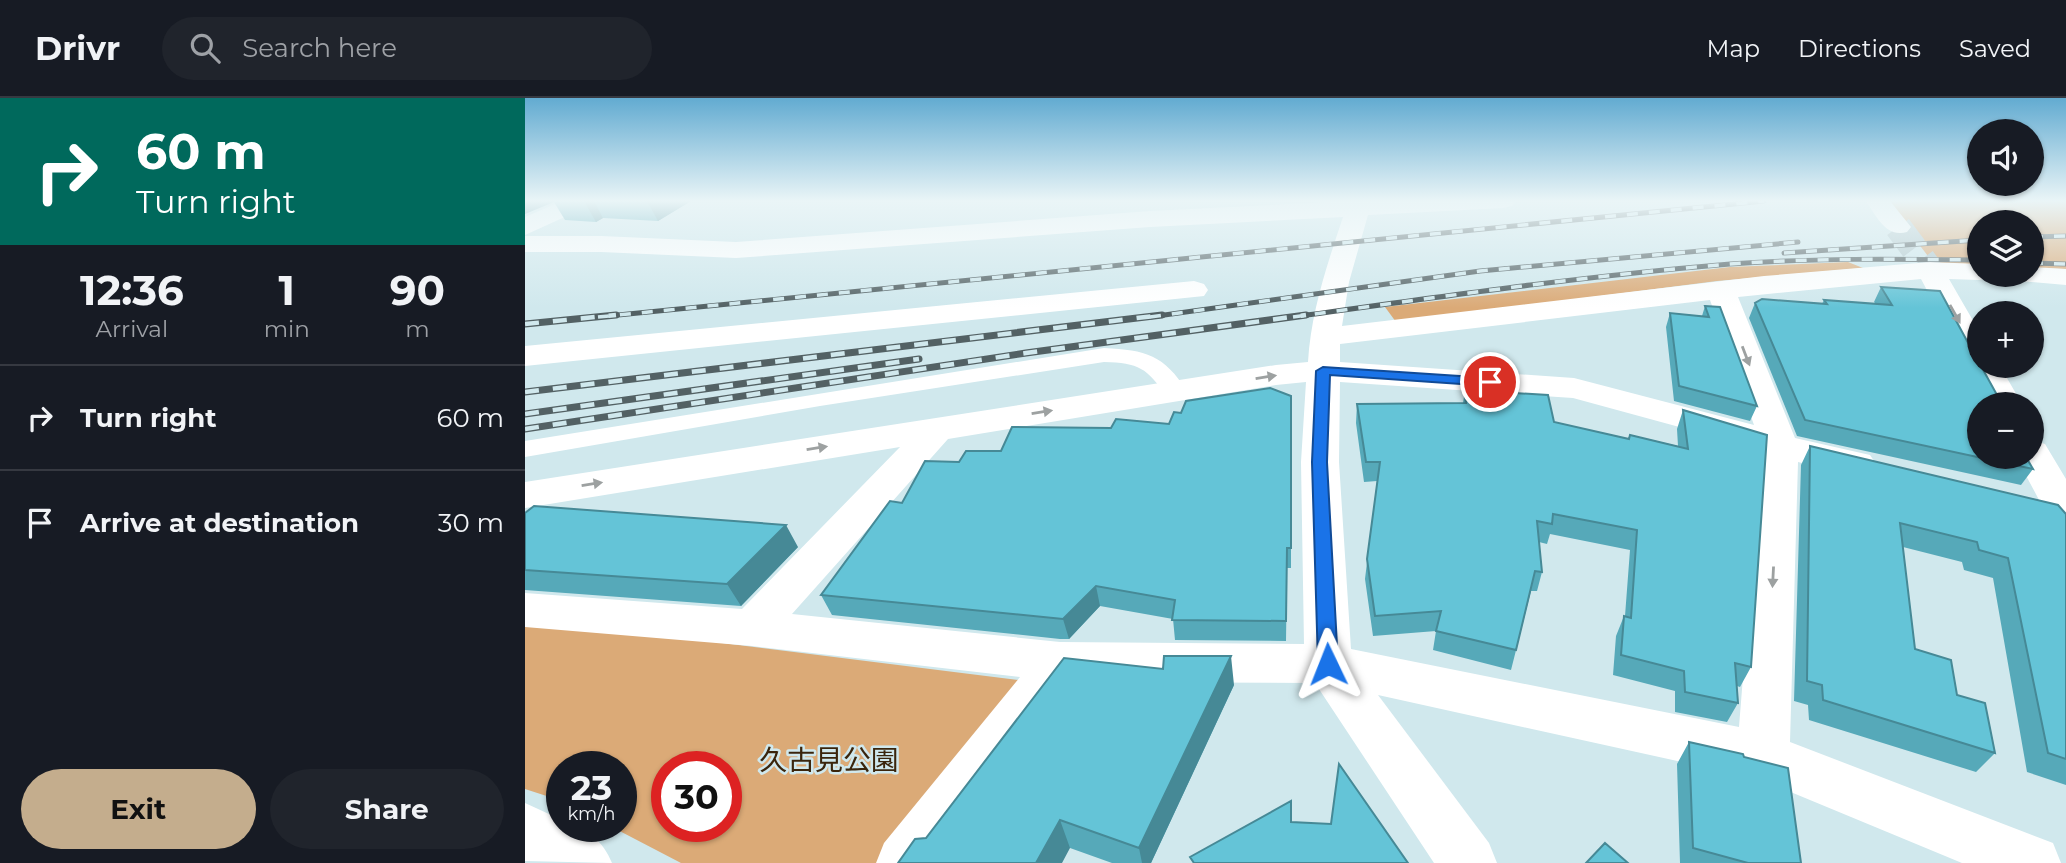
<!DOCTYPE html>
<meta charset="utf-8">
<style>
:root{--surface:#171b24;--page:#20242c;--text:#f1f3f6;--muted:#9ea1a6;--line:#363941;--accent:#c4ad8d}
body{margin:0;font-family:Montserrat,"Noto Sans JP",sans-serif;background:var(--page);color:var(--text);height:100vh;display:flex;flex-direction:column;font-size:26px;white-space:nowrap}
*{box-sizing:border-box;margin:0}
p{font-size:23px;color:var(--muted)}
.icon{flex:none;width:38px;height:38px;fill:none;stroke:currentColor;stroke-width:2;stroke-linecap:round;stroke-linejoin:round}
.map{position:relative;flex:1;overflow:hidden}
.side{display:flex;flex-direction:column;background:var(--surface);width:525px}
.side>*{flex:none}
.hud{background:#00695c;color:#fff;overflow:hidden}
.fabs{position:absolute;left:1442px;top:21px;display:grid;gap:14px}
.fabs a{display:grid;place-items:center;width:77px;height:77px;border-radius:50%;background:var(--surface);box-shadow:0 2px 5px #0004;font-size:35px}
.speed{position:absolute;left:21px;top:653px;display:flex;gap:14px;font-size:35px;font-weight:700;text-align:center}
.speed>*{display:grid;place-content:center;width:91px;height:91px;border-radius:50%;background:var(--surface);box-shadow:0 2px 5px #0004;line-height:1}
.speed small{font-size:18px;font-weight:400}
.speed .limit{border:10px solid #d22;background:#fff;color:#111}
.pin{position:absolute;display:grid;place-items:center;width:60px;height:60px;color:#fff;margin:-30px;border:4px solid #fff;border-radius:50%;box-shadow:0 2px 7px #0007}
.me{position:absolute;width:77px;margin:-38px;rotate:358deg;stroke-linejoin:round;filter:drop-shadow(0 0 5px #0008)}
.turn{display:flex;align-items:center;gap:24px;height:147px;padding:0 21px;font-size:32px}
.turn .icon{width:91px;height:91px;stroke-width:2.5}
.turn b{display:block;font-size:49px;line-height:60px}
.eta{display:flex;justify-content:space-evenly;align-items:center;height:119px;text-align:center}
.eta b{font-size:42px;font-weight:700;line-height:49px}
.action{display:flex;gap:14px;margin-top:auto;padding:14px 21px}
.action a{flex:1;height:80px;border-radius:42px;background:var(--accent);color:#111;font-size:28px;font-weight:700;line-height:80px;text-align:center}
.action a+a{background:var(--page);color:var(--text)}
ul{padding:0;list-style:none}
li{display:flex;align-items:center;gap:21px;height:105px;padding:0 21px;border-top:2px solid var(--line)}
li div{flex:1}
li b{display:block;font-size:26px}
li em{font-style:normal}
header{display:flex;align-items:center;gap:42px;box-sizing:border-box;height:98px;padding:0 35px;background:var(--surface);border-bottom:2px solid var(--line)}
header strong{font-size:33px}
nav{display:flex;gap:38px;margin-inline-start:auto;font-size:24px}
.search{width:490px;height:63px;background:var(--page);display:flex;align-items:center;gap:18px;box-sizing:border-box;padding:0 24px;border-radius:38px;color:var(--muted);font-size:26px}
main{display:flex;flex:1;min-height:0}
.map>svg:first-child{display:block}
.green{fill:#dbaa77;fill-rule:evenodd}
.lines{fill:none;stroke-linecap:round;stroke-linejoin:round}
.street-tunnel{stroke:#b2c8cd;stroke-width:27;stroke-dasharray:27 13;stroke-linecap:butt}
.lane{fill:#fff;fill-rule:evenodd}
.street{fill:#fff;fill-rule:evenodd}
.rail-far1-casing{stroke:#536164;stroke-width:5}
.rail-casing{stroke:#536164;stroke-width:7}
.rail-far1{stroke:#d0e8ed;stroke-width:3.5;stroke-dasharray:11;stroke-linecap:butt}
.rail{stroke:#d0e8ed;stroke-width:4.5;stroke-dasharray:14;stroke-linecap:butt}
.wall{fill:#56a9b9}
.shaded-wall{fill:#468996}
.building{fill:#64c4d7;stroke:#468996;stroke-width:2}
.oneway{fill:#9da1a1}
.route{fill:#1a73e8;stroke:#114b97;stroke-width:2}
.labels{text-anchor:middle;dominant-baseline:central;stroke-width:5;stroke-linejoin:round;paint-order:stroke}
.near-park-label{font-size:28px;fill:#3a250c;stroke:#d0e8ed}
</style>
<header>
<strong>Drivr</strong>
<div class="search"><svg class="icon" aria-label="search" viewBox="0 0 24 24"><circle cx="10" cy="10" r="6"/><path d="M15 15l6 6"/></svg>Search here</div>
<nav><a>Map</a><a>Directions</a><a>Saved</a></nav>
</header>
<main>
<section class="side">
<div class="hud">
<div class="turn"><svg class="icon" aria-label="right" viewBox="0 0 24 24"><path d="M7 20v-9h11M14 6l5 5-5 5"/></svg><div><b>60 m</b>Turn right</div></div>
</div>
<div class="eta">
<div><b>12:36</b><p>Arrival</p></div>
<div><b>1</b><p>min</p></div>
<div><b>90</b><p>m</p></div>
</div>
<ul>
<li><svg class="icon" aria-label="right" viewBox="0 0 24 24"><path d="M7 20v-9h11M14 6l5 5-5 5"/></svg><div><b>Turn right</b></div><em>60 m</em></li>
<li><svg class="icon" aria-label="arrive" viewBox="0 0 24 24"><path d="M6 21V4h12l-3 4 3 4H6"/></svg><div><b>Arrive at destination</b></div><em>30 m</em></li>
</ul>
<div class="action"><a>Exit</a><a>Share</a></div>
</section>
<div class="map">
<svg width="1541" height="765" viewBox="0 0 1541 765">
<rect width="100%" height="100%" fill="#d0e8ed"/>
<!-- green -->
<path class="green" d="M1361,103H1541V171L1507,170V124H1454V168L1409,166Z
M1323,164L1338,170L1192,183L871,224L860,209L1205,169Z
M0,526L94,532L494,582L357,765H156L85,728H96V668H37V703L0,691ZM142,668H201V728H142Z"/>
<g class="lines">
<!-- street-tunnel -->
<path class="street-tunnel" d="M1373,129L1405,172"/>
<!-- lane -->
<path class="lane" d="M579,250C621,252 639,257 662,293L659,298L650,300L641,298C622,270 614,265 579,264L295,308L0,359V343Z"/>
<!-- street -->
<path class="street" d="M37,103H67L64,108L0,137V119Z
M826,103H990L987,108L978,110L843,117L824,184L817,228L1239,178L1405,164L1454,166V177H1466L1464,180L1454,182L1424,181L1454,233V268H1475L1497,306H1463L1396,181L1213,199L1270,340L1345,357L1351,366L1345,375L1332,378L1273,364L1265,644L1528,745L1536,765H1437L1234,681L853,597L964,745L972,765H909L790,585L548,584L415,765H351L359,745L495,579L227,548L0,529V495L217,511L375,349L0,410V384L751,267L783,264C786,214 802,167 818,119L625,129L211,160L76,154H0V138H76L211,144L625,113ZM1185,202L1229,327L1049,280L815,264V246ZM781,284L776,364L779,546L535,544L267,516L423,341L751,287ZM815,284L1048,300L1202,342L1236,354L1214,629L826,551L814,364Z
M1341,103H1365L1386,129L1382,134C1361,140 1352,119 1341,103Z
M1507,169L1541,171V187L1495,183L1491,177H1507Z
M669,183L679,186L683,192L679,198L0,268V248Z
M1507,342L1520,346L1541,381V430L1527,426L1491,359H1507Z
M0,705L37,722V728C62,728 78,743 87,765L0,763Z"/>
<!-- rail-far1 casing -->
<g class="rail-far1-casing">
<path id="rail-far1" d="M1507,139L1541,138
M1259,155L1454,142
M1507,165L1541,166
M73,219L1239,103
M625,219L955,173L1273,144
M768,219C913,199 1059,178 1205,166C1287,160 1371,161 1454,162"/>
</g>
<!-- rail casing -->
<g class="rail-casing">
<path id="rail" d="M0,226L91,217
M0,294L637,217
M0,316L394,261
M0,331L501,255L781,217"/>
</g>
<!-- rail-far1 -->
<use href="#rail-far1" class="rail-far1"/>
<!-- rail -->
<use href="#rail" class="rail"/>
</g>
<!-- wall -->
<path class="wall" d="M0,103H166L133,123L78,120L71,124L40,122L29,104Z
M1356,189L1508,371L1496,387L1272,338L1224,220L1230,205L1297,206L1299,202L1351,206L1349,204Z
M1180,208L1232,308L1225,323L1149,303L1141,229L1145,215L1177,218Z
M940,292L1029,324L1103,341L1105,337L1153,348L1152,331L1158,312L1226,569L1215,589L1212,588L1213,605L1202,624L1150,614V593L1088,577L1091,538L1099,518H1100L1105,452L1025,436L1022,446L1014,444L1017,474L1012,493H1006L986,572L908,552L911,533L848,538L840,481L852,383L839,384L831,325L832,306L938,305Z
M766,298V470H762L761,543L650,542L648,521L575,508L544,541H535L307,517L296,497L377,405L434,364L476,353L586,330L644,326L656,315Z
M1285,348L1541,416V687L1502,674L1468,480L1439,472L1437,464L1378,449L1390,551L1432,597L1470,655L1451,674L1284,622L1283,607L1269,603L1276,367Z
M0,415L273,449L216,508L0,492Z
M709,587L626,765H587L545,750L401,740Z
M1164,644L1219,659L1276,765H1155L1152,666Z"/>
<!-- shaded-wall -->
<path class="shaded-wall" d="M0,103H28L29,104L0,116Z
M59,103H69L78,120L71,124Z
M122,103H166L133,123Z
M261,427L273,449L216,508L202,486Z
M571,488L575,508L544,541L538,521Z
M706,558L709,587L626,765H617L614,750Z
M535,722L545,750L537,765H511Z"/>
<!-- building -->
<path class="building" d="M1356,189L1415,193L1454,265V268H1456L1477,306H1454V359H1501L1508,371L1280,322L1230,205L1237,201L1302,206L1299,202L1367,207Z
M1180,208L1195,209L1232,308L1154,288L1145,215L1184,219Z
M745,290L766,298V450H762L761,523L647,522L650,502L571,488L538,521L296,497L365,403L377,405L400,363L434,364L441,353H476L487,329L586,330L591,321L644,326L649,314L656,315L661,303Z
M940,292L1023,297L1029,324L1104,341L1105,337L1163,351L1158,312L1242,337L1226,569L1210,565L1213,605L1160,594L1159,573L1096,557L1099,518L1106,520L1112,432L1028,416L1027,426L1012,423L1017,474L1010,473L991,552L911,533L916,513L850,518L842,461L855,364H841L832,306L941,305Z
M1285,348L1533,407L1541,416V661L1523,655L1483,460L1454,452L1452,444L1375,425L1390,551L1426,562L1432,597L1460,605L1470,655L1298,602L1297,587L1282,583Z
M9,408L261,427L202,486L0,472V415Z
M639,558H706L614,750L535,722L511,765H373L390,741L401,740L539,560L638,571Z
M1164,644L1218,656L1219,659L1263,670L1276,765H1223L1168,750Z
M814,666L883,765H669L665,759L766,703V724L806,726Z
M1080,745L1103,765H1061Z"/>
<!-- one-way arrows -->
<defs><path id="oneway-solid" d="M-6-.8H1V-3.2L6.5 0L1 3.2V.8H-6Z" transform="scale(1.75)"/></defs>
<g class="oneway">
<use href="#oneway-solid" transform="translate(1430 216) rotate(61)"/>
<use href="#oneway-solid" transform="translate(1221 258) rotate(69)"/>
<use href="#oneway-solid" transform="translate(741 279) rotate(-9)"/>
<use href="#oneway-solid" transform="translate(517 314) rotate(-9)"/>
<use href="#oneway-solid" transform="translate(292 350) rotate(-9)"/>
<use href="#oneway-solid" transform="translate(67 386) rotate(-9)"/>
<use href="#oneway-solid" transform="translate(1248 479) rotate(93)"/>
</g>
<!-- sky -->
<linearGradient id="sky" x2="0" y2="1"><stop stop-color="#62abd1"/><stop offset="0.49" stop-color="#eaf5f7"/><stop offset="1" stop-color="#eaf5f7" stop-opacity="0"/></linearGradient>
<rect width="1541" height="210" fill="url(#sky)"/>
<!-- route -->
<path class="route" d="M798,269L965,280L972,284L965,288L805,277L802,364L813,566L810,572L803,574L796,572L793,566L787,364L791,273Z"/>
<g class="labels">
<!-- near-park labels -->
<g class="near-park-label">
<text x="304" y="662">久古見公園</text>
</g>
</g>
</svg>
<div class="fabs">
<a><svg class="icon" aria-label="sound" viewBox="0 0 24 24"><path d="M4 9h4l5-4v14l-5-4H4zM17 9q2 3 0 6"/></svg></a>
<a><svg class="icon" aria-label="layers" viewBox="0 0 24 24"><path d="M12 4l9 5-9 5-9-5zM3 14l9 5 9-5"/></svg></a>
<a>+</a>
<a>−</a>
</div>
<div class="speed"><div>23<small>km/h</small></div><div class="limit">30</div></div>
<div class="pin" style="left:965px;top:284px;background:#d93025"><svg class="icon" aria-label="arrive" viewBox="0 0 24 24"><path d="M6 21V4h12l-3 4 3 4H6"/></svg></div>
<svg class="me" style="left:803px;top:566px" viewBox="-20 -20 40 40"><path d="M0-17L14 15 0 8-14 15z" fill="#1a73e8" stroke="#fff" stroke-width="4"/></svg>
</div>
</main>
